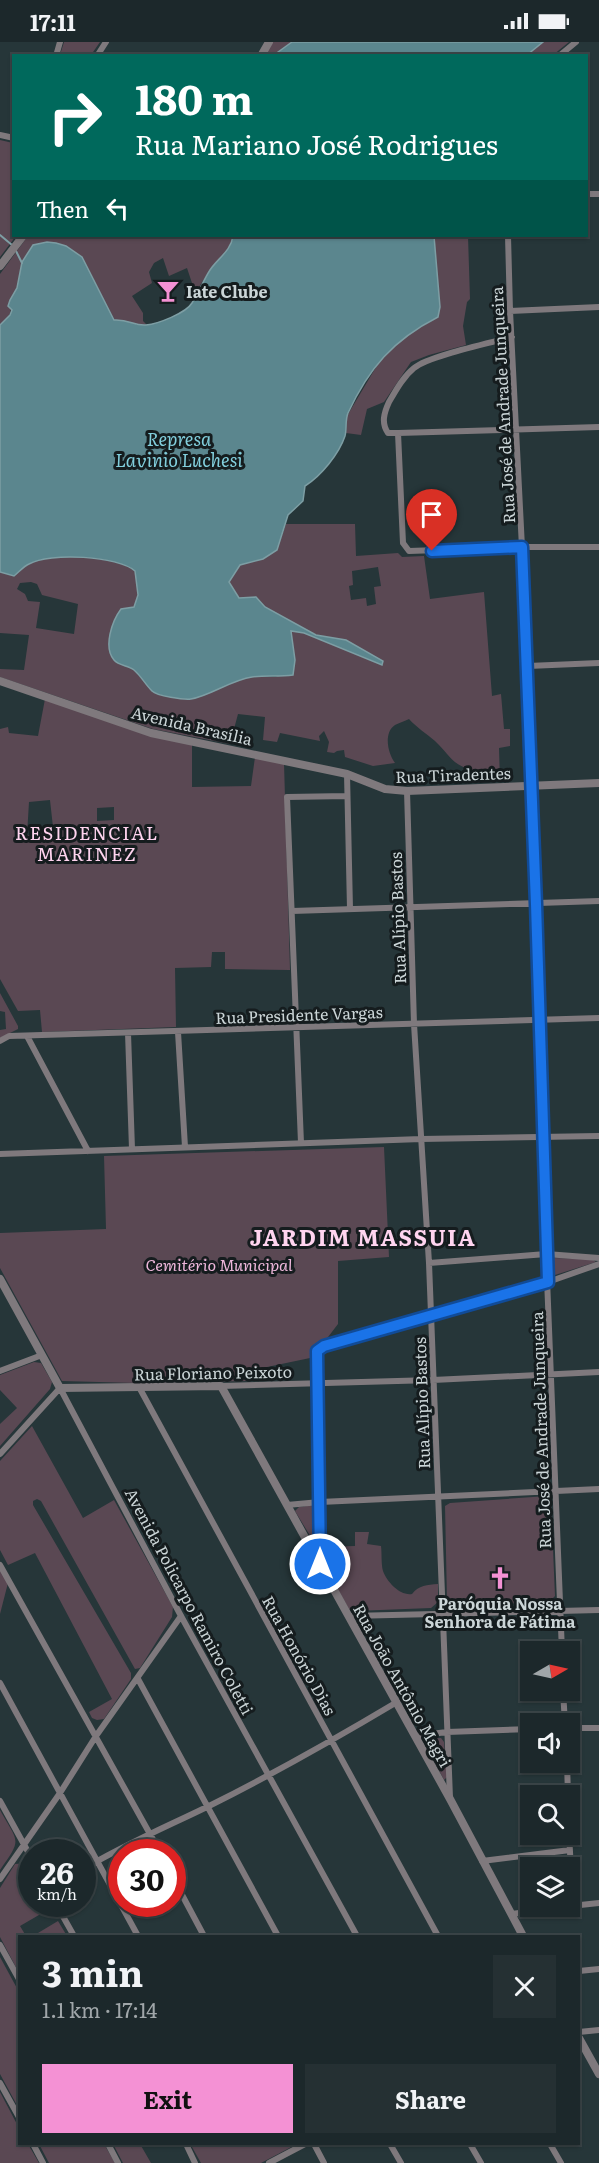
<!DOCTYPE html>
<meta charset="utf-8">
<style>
:root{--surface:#1c282b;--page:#253033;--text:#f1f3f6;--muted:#a0a6a9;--line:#3a4447;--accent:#f491d4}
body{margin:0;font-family:Literata,serif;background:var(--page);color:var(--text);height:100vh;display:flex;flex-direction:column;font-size:22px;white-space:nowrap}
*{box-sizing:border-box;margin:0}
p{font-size:20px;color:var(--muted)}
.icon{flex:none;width:33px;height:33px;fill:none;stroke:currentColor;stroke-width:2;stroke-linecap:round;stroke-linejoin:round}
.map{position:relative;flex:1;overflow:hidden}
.panel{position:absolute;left:18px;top:1893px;width:562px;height:210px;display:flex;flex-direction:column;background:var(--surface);border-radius:0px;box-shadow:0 2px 4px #0004,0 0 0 2px var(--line)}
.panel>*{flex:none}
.banner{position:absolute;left:12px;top:12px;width:576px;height:183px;border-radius:0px;box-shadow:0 2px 4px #0004,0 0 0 2px var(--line);background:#00695c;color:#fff;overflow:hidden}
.needle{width:39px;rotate:81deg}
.controls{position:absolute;left:520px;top:1599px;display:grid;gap:12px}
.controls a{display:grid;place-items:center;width:60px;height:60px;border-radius:0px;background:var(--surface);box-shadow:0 2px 4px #0004,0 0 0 2px var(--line);font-size:30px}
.speed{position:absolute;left:18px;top:1797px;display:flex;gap:12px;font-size:30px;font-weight:700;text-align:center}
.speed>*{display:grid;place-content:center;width:78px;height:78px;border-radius:50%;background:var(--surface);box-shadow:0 2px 4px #0004,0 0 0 2px var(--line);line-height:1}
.speed small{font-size:15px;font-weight:400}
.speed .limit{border:9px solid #d22;background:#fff;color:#111}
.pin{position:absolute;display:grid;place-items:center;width:51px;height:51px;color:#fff;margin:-62px -26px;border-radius:50% 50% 50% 0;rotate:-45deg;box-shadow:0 0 6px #0007}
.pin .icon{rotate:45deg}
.me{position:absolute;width:66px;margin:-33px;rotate:0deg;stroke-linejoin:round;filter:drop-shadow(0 0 4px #0008)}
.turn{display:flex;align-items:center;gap:21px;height:126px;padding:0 24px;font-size:27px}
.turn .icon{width:78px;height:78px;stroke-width:2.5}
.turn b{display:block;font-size:42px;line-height:51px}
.then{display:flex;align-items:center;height:57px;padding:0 24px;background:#0003;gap:12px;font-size:22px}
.round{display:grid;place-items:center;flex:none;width:63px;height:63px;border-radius:0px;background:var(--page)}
.head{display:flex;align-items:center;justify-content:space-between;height:102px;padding:0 24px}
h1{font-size:36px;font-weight:700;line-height:45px}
.cta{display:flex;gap:12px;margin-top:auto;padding:12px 24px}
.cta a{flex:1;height:69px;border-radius:0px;background:var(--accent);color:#111;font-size:24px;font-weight:700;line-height:69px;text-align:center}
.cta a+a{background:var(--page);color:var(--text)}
.status{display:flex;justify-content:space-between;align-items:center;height:42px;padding:0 30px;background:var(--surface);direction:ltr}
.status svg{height:16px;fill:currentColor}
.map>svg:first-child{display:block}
.green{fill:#5a4853;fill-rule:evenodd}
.water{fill:#5b868e;stroke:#7d9ea4;stroke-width:1.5}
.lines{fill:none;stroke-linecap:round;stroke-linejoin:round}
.stream{stroke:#7d9ea4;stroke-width:2}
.minor{stroke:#7f797d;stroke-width:6}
.tertiary{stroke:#7f797d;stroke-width:8}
.route-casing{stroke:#114b97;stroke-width:15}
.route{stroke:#1a73e8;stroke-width:10}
.labels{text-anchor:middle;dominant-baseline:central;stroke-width:6;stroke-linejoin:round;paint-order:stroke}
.poi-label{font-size:16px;font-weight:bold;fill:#cbd5d7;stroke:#151c1e;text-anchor:start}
.street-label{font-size:16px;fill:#cbd5d7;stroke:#151c1e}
.park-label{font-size:16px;font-style:italic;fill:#eeb7db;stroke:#151c1e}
.water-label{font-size:18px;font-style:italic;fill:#82cfdd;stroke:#151c1e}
.neighbourhood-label{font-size:18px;letter-spacing:1.5px;fill:#ffd4ef;stroke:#151c1e}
.district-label{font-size:22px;font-weight:bold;letter-spacing:1.5px;fill:#ffd4ef;stroke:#151c1e}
</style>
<div class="status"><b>17:11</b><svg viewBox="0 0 49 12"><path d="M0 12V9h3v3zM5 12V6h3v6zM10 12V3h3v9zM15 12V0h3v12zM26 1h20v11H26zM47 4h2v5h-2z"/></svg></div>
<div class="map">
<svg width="599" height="2121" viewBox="0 0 599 2121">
<rect width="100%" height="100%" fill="#263639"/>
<!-- green -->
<path class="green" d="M64,0H100L91,13H60Z
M272,0H292L274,13L264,14Z
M543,0H569L553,13L527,14Z
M0,98L13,101L14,194H16L0,215Z
M28,194H233L230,206L212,225L199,245L193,244L187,226L169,234L163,216L154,221L149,230L152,241L132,254L143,271V279L147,283C135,283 128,279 115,279L82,215L66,204L47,200L29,209L20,230L17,246L10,258C12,269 11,276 0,283V232Z
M434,194H468L470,257L467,260L463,284L466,303L429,313L411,320L384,360L367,367L361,393L346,391L347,374L382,315L401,297L438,275L440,265Z
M286,482H355L356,514L398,511L402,515L424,514L430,557L484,550L492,654L501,652L504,687H510V704L499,706L500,739L471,741V728C451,722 449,712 435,699C426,691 417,686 409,677C405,679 399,681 395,683C383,691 388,712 395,721L373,724L345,715L344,708L337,709L334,711L327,710L329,700L324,689L319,694L320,699L280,691L277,700L263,698L265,675L238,672L230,702L153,687L0,635V627L24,628L29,593L0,591V530L14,534C19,530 24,524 29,522C50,510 117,514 135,529L138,553L134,565H130C107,592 107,589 119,622L128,624L134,628L153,650L166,654L252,634L276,635L295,618L290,589L304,591L382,623L346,598L316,593L265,565L256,555L239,557L229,540L240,522C273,515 275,514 286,482ZM378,525L381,544L374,545L376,562L367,564L366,556L351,558L349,544L353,543L352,529ZM31,540L37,542L42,553L78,562L74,592L36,586L40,560L28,559L25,552L17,547L20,541Z
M45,657L192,701V745L251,744L255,715L284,721L290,928L225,927V910H212L211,925L175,926L176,985L42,990L40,968L18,969L0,937V687L8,685L9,691L38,694ZM50,758L54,794L27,793L29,760ZM114,765V778L97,779V766Z
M0,951L18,984V987L0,996V988L6,987L5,970L0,969Z
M384,1105L389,1215L338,1219V1282L325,1299L312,1307L310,1316L248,1329L249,1339L135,1341L62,1339L0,1226V1191L106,1187L104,1114Z
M553,1216L592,1217L596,1220L555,1233L552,1230L551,1218Z
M34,1320L41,1321L52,1340L50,1347L0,1404V1382L17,1366L0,1348V1333Z
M32,1384L83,1476L114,1458L173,1565L172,1575L140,1626L135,1627L41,1459L37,1457L33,1459V1463L131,1631V1637L104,1677L97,1678L92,1676L89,1670L112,1657L35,1511L8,1523L0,1508V1419Z
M547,1454L551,1460L555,1554L550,1559L454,1565L447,1558L445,1464L450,1461Z
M315,1463L317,1467V1505L295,1469L299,1465Z
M355,1490H369L367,1502L381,1504C382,1512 381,1522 383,1529C387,1540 400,1554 412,1552C419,1543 427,1543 438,1542V1560L431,1566L355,1569L349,1567L326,1527L324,1505L355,1504Z
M0,1520L9,1537L0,1572Z
M441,1696L444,1700L447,1735L444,1738L425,1701L428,1697Z
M0,1768C18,1801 23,1796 0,1828Z
M27,1821L31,1830L32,1862H49L51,1866L20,1884L26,1894H20L19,1931L0,1895V1846L15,1822Z
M58,1879L67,1894H33Z
M0,1915L19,1950V2067L0,2032Z
M0,2050L19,2086L20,2102H28L39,2121H0Z
M39,2102H104L115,2121H49Z
M113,2102H140L151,2121H123Z
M194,2102H297L261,2121H201L192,2105Z"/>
<!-- water -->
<path class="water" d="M292,0H543L527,13H274Z
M233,194H434L440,265L438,275C393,298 369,326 348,371C345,378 347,387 345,394C339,412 321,434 305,444L303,459L288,473L277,508L263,517L240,523L229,540L239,556L256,555L265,565L316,593L346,598L383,619L382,623L304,591L291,589L295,618L293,633C279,635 265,633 252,635C231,638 210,654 191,657C184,658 157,654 152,649C145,642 141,634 134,628C128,623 119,624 114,618C103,605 112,579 121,567L134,565L138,553L135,529C118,514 50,510 29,522C24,524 19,530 14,534L0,530V283L10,273L12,268L8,264L10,258L17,246L22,220L33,203L47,200L56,201L66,204L82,215L114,278C129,277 134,284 146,283C158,282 186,271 192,261C199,250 203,239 210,228C218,216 231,209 233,194Z"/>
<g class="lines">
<!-- stream -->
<path class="stream" d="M0,193L12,203
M15,207L22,221"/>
<!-- minor -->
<path class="minor" d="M56,14L60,0
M97,14L106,0
M559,14L576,0
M0,93L14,96
M586,152H599
M508,194L510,269L528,624L546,1212L562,1610
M510,269L599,265
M512,295C490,301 428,314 414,326C403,335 396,348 389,360C384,371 381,381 388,391H398L599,385
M398,391L403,501L409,509L522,505H599
M528,624L599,621
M347,732L350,867
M407,749L414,982L429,1221L450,1756
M292,869L599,859
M178,990L185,1105
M128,991L132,1107
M27,994L88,1109
M0,999L9,994L599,976
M301,1101L287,755L347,754
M0,1112L421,1097L599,1094
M429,1221L546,1212L599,1216
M0,1329L42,1313
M221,1344L433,1338L599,1330
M139,1345L438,1894
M0,1412L60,1346L181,1574L357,1894
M287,1463L320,1460L599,1447
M320,1522L317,1309L324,1304L548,1240L599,1222
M0,1523L160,1810
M349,1574L599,1568
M138,1637L278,1894
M0,1641L138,1894
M563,1648L565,1682
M570,1686H599
M415,1694L447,1690L531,1687
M567,1720L568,1754
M0,1759L32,1817
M569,1792L573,1864
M482,1819L570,1808
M82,1828C123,1803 166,1785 209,1764C273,1732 335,1697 397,1660
M172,1834L204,1894
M0,1837L60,1751L96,1694L181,1574
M56,1862L74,1894
M571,1864L599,1861
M512,1872L568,1864
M0,1903L20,1939
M579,1929L599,1927
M579,1990L599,1988
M0,2041L20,2077
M33,2102L43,2121
M108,2102L118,2121
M186,2102L195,2121
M314,2102L324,2121
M390,2102L401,2121
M470,2102L481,2121
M550,2102L561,2121
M269,2121L305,2102"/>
<!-- tertiary -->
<path class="tertiary" d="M261,14L269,0
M0,224L23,194
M0,639L151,691L347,732L385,747L407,749L599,741
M0,1237L60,1346L221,1344L450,1757L523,1894
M579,1996L599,2032"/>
</g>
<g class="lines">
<!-- route casing -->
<g class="route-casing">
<path id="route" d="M320,1522L317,1309L324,1304L548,1240L536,862L522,505L432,509"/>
</g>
<!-- route -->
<use href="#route" class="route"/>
</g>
<!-- icons -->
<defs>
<g id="bar-bare" transform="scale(1.8)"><path d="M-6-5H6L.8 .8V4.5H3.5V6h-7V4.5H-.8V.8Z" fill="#f491d4" stroke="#151c1e" stroke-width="2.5" paint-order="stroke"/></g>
<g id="church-bare" transform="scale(1.8)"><path d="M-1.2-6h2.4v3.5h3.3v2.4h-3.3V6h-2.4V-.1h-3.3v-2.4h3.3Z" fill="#f491d4" stroke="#151c1e" stroke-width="2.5" paint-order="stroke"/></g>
</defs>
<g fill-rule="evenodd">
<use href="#bar-bare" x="168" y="249"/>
<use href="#church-bare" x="500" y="1536"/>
</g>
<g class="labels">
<!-- poi labels -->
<g class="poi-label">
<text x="186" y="249">Iate Clube</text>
<text x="500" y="1561" text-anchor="middle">Paróquia Nossa<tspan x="500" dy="18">Senhora de Fátima</tspan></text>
</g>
<!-- street labels -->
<g class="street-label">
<text transform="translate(502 363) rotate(-93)">Rua José de Andrade Junqueira</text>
<text transform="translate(192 683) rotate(13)">Avenida Brasília</text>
<text transform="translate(453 732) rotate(-2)">Rua Tiradentes</text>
<text transform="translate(397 876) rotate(-92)">Rua Alípio Bastos</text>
<text transform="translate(299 972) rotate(-2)">Rua Presidente Vargas</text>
<text transform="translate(213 1330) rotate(-1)">Rua Floriano Peixoto</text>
<text transform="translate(421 1361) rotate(-92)">Rua Alípio Bastos</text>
<text transform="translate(540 1388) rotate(-92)">Rua José de Andrade Junqueira</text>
<text transform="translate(190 1559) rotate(62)">Avenida Policarpo Ramiro Coletti</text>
<text transform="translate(300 1613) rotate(61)">Rua Honório Dias</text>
<text transform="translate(403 1643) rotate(61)">Rua João Antônio Magri</text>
</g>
<!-- park labels -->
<g class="park-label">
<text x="219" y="1222">Cemitério Municipal</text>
</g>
<!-- water labels -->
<g class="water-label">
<text x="179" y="396">Represa<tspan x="179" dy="21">Lavinio Luchesi</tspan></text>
</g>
<!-- neighbourhood labels -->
<g class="neighbourhood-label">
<text x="87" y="790">RESIDENCIAL<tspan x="87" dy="21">MARINEZ</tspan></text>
</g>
<!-- district labels -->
<g class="district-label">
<text x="363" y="1194">JARDIM MASSUIA</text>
</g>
</g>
</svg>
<div class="controls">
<a><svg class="needle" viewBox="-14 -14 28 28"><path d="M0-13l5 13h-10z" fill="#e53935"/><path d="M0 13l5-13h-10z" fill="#a0a6a9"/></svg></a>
<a><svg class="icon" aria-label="sound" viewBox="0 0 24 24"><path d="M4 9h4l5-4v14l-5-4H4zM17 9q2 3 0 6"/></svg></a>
<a><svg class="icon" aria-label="search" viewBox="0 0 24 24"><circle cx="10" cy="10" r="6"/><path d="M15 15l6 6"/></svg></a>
<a><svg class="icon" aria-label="layers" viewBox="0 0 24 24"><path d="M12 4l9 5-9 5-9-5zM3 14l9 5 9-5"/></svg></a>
</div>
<div class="speed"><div>26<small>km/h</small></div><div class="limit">30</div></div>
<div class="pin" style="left:432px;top:509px;background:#d93025"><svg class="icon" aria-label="arrive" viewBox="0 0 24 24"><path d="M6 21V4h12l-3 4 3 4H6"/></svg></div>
<svg class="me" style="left:320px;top:1522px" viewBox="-20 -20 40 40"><circle r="17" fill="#1a73e8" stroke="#fff" stroke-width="3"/><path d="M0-11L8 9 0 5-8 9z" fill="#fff"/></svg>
<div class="banner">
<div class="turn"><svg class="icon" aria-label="right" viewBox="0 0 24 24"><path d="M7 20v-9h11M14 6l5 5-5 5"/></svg><div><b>180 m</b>Rua Mariano José Rodrigues</div></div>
<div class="then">Then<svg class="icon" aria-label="left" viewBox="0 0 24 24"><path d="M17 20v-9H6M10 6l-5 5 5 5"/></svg></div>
</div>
<section class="panel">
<div class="head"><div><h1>3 min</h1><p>1.1 km · 17:14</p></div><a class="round"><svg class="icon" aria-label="close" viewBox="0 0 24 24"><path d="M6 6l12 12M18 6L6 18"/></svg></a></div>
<div class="cta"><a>Exit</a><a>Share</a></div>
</section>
</div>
